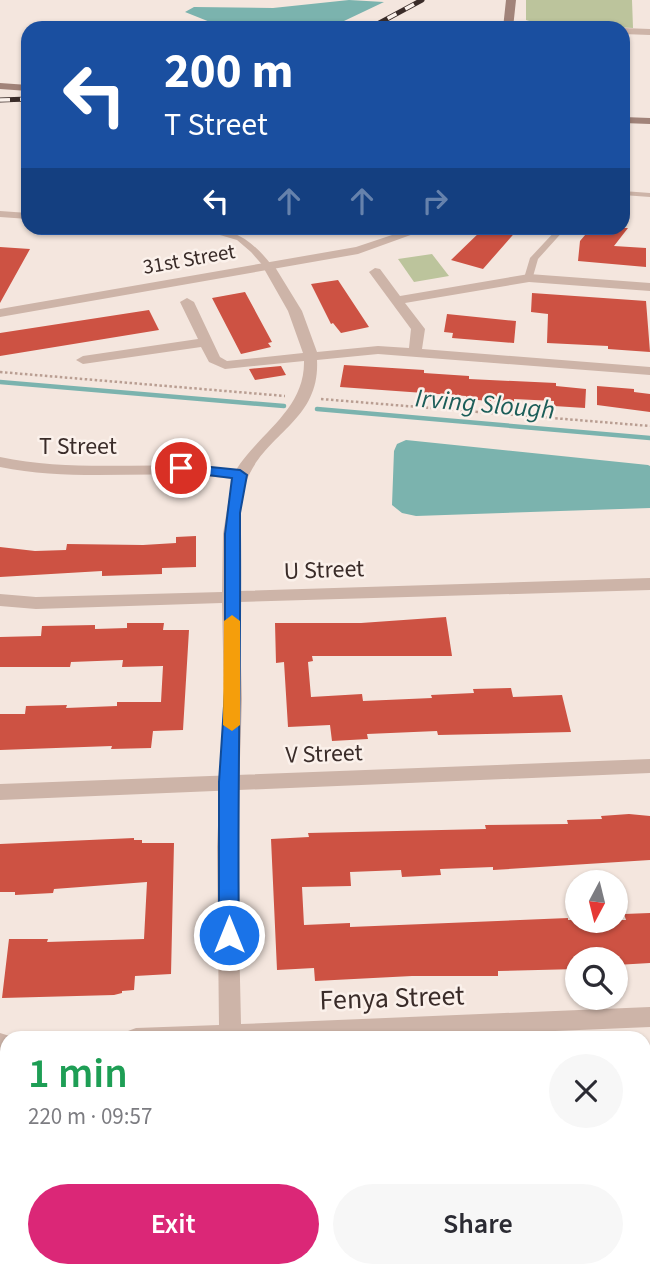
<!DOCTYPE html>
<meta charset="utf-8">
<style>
:root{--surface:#fff;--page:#f7f7f7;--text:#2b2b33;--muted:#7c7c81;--accent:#db2777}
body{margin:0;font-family:"Source Sans 3",sans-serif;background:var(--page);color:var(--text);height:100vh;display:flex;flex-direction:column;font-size:26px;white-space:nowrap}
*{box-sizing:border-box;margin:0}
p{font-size:23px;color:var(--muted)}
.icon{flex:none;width:38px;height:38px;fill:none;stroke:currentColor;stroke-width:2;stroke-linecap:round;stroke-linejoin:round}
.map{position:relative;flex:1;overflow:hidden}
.details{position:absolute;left:0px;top:1031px;width:651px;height:247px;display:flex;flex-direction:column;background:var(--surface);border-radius:21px 21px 0 0;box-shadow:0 2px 5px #0004}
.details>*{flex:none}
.hud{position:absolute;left:21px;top:21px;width:609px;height:214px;border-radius:21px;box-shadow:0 2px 5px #0004;background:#1a4fa0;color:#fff;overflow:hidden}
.needle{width:46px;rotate:187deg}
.controls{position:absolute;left:565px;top:870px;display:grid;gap:14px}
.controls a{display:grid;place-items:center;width:63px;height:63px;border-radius:50%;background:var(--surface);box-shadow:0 2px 5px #0004;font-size:35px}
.pin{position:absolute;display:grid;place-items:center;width:60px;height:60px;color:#fff;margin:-30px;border:4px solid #fff;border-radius:50%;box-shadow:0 2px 7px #0007}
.me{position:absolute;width:77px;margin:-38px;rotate:0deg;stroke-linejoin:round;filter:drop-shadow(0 0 5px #0008)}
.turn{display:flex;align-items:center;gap:24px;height:147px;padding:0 28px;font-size:32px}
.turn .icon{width:91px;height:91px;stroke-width:2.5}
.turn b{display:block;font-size:49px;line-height:60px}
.lanes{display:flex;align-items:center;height:66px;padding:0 28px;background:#0003;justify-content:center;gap:35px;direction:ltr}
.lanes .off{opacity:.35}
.round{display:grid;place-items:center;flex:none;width:74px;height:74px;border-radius:37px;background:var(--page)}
.headline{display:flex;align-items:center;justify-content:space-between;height:119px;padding:0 28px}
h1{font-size:42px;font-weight:600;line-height:52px;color:#1e9e55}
.primary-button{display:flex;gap:14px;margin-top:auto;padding:14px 28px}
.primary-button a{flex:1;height:80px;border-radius:42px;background:var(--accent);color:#fff;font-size:28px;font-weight:600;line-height:80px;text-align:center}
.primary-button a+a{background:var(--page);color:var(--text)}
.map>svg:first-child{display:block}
.green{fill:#bcc49c}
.water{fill:#7bb3ae}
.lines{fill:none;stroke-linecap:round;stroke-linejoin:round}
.stream{stroke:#7bb3ae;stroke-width:4.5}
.building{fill:#cd5243}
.path{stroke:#b99e92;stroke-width:2.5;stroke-dasharray:2.5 2.5;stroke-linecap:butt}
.service{fill:#cdb4a8;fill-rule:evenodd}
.minor{fill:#cdb4a8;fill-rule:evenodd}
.tertiary{fill:#cdb4a8;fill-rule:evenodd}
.secondary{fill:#a18379;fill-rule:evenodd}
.rail-casing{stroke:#3a2c29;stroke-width:5}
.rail{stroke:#fbf1eb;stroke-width:3.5;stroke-dasharray:10;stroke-linecap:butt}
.route{fill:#1a73e8;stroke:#114b97;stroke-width:2}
.slow{fill:#f59e0b}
.labels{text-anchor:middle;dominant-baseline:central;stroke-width:5;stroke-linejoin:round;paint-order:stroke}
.far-street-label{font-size:21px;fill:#3a2c29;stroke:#fbf1eb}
.street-label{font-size:24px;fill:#3a2c29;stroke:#fbf1eb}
.water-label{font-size:26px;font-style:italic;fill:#1c5e59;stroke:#fbf1eb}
.near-street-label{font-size:28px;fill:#3a2c29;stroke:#fbf1eb}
</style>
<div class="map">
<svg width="650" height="1276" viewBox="0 0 650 1276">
<rect width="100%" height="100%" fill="#f4e6de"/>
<!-- green -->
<path class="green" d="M526,0H632L633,28L536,23L526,20Z
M432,254L449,276L414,282L398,259Z"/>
<!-- water -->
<path class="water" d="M349,0L384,2L344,21L322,28H225L185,12L194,7L273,8Z
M406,440L648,465L650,466V508L416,516L402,513L392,505L394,451L397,444Z"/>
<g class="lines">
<!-- stream -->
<path class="stream" d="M0,382L284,406
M317,409L650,438"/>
</g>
<!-- building -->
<path class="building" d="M484,228H519L483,269L451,260Z
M591,228H628L614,246L646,248V267L578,261L580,241Z
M0,247L30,249L0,303Z
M338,280L369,327L341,333L333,323L331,324L311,284Z
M245,292L272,342L268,343L271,347L241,354L212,298Z
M532,293L646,301L650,352L608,349V346L547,343L548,314L531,312Z
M149,310L159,330L0,356V333Z
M447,314L516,321L514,343L452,338L453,333L444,332Z
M344,365L424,370V373L469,376V379L556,383V386L586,389L585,408L554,406V401L514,399V403L466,399V396L340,387Z
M281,366L286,375L255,380L249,369Z
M597,386L634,389V392L650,394V412L597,405Z
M196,536V567L162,568V574L102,576V571L0,577V547L35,551L66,550L67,544L143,545L176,543V537Z
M446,617L452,656H312L313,661L308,662L311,697L362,694L363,701L432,698L431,695L474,693L473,689L511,688L513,697L562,695L571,732L438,735L437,731L367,734L368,739L332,741L330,725L288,727L284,662L276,663L275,623H361Z
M127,623H164L163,630H189L183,730L153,731L151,748L111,749L112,746L0,750V714H25L26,706L67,705L66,708L117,706V702H161L163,666L122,667L123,660L71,662L70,667H0V637L41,636L42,626L95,625V629L127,628Z
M629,814L650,816V860L493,870V867L440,869L441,875L402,877L401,870L350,872L351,886L302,887L304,925L350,923V927L568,918V920H626L624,914L650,913V963L616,965V959H578V969L498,971V976H412L315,981L314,968L277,970L271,839L309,837L308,833L486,829L485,825L568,824L567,820L602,819L601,816Z
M134,838V840H142V843H174L171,974L135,976L134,990L122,991V993L114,995L2,998L9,939H48L47,942L144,939L147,882L54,889L53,893L15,895V892H0V844Z"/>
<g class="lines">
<!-- path -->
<path class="path" d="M0,372L285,396
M321,399L650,426"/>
<!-- service -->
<path class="service" d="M623,191L650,193V197L623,195Z
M0,211L28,213V219L0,217Z
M196,228C230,225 253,240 273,267L266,269L251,252L237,240Z
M558,228H566L538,259L532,280H526L524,278L530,258Z"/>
<!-- minor -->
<path class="minor" d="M508,23L555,25L560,28H505V24Z
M623,28L650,29V35L623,34Z
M269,263L275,267L302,311L317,352L378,346L409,348L411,329L369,272L375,268L380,269L400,296L529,274L650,283V291L529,282L405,303L425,329L422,349L650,367V375L378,354L317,360C320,418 271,431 250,473C234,503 238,558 239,591L650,578V590L239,602L242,699L237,847L241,1024L650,1007V1027L388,1038H125L128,1031L136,1028L219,1025L217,847L224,699L222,603L36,609L0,606V594L36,597L222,592L223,534L232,479C154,468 77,483 0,467V457C78,474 157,459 236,470C259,433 305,410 304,361L225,369L209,362L201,347L83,364L76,360L83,356L198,339L180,302L187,298L194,302L220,357L227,361L303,353L288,311L263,267Z
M0,1033L16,1038H7V1053H0Z
M218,1270H244V1276H218Z"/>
<!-- tertiary -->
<path class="tertiary" d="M413,228H430L358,254L0,317V309L356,247Z
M650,759V773L0,800V784Z"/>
<!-- secondary -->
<path class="secondary" d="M506,0H516L513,28H503Z
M0,83L28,85V91L0,89Z
M623,117L650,118V124L623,123Z"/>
<!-- rail casing -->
<g class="rail-casing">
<path id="rail" d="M370,28L422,0
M0,100L28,99"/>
</g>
<!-- rail -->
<use href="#rail" class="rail"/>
</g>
<!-- route -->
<path class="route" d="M181,464L240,470L247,475L240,513V534C241,668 237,801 239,935L236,941L229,943L222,941L219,935V782L225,691V534L232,478L176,471V465Z"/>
<!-- slow -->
<path class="slow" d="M232,615L240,621V725L232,731L223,725L224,621Z"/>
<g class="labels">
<!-- far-street labels -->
<g class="far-street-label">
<text transform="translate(189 259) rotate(-10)">31st Street</text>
</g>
<!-- street labels -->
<g class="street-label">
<text x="78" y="446">T Street</text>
<text transform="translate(324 570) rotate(-2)">U Street</text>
<text transform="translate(324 754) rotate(-2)">V Street</text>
</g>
<!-- water labels -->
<g class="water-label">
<text transform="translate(485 404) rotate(5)">Irving Slough</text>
</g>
<!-- near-street labels -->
<g class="near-street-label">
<text transform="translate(392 998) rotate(-2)">Fenya Street</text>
</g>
</g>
</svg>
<div class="controls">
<a><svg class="needle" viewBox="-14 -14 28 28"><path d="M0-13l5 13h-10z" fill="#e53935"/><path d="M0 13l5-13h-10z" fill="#7c7c81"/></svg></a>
<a><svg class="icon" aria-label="search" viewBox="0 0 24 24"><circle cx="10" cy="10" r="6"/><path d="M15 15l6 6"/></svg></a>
</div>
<div class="pin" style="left:181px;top:468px;background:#d93025"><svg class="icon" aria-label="arrive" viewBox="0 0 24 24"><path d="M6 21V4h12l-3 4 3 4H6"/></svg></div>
<svg class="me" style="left:229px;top:935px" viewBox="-20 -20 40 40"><circle r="17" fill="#1a73e8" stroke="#fff" stroke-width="3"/><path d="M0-11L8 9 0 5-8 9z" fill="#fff"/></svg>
<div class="hud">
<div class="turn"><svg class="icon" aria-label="left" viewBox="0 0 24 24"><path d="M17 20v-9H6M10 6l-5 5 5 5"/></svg><div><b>200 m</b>T Street</div></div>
<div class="lanes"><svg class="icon" aria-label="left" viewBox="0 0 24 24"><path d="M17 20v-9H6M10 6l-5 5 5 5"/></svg><svg class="icon off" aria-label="ahead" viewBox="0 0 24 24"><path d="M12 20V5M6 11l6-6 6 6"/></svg><svg class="icon off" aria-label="ahead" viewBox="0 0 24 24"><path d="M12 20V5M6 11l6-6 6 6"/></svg><svg class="icon off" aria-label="right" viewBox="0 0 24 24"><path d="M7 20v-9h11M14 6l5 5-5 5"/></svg></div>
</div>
<section class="details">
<div class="headline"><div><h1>1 min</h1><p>220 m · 09:57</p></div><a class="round"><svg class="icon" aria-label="close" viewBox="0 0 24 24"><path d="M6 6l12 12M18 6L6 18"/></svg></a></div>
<div class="primary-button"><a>Exit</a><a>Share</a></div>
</section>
</div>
